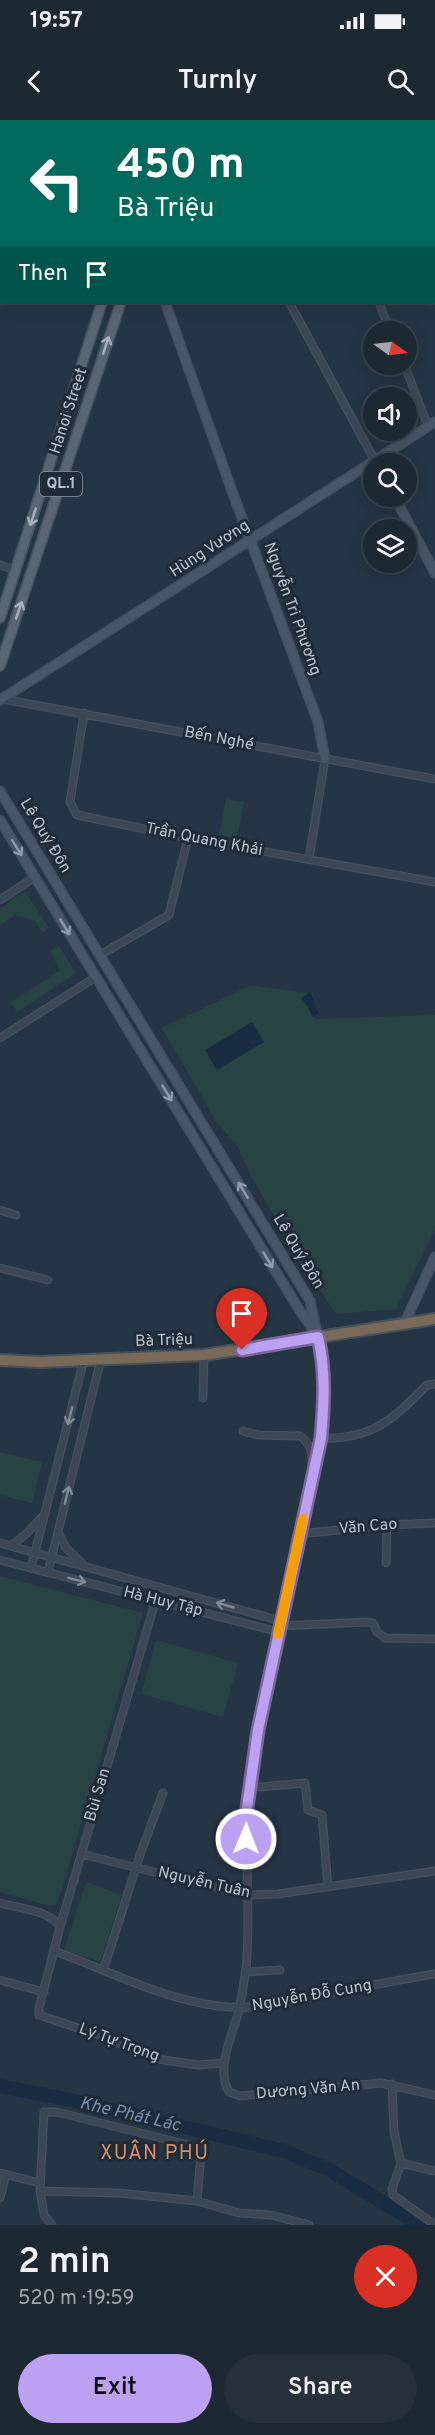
<!DOCTYPE html>
<meta charset="utf-8">
<style>
:root{--surface:#1c2832;--page:#25303a;--text:#f1f3f6;--muted:#a0a6ac;--line:#3a444d;--accent:#bca0f2}
body{margin:0;font-family:Overpass,sans-serif;background:var(--page);color:var(--text);height:100vh;display:flex;flex-direction:column;font-size:22px;white-space:nowrap}
*{box-sizing:border-box;margin:0}
p{font-size:20px;color:var(--muted)}
.icon{flex:none;width:33px;height:33px;fill:none;stroke:currentColor;stroke-width:2;stroke-linecap:round;stroke-linejoin:round}
.map{position:relative;height:2105px;overflow:hidden}
.side{display:flex;flex-direction:column;background:var(--surface);flex:1}
.side>*{flex:none}
.banner{position:absolute;left:0px;top:0px;width:435px;height:183px;box-shadow:0 3px 15px #0003,0 0 0 2px var(--line);background:#00695c;color:#fff;overflow:hidden}
.needle{width:39px;rotate:104deg}
.buttons{position:absolute;left:363px;top:201px;display:grid;gap:12px}
.buttons a{display:grid;place-items:center;width:54px;height:54px;border-radius:50%;background:var(--surface);box-shadow:0 3px 15px #0003,0 0 0 2px var(--line);font-size:30px}
.pin{position:absolute;display:grid;place-items:center;width:51px;height:51px;color:#fff;margin:-62px -26px;border-radius:50% 50% 50% 0;rotate:-45deg;box-shadow:0 0 6px #0007}
.pin .icon{rotate:45deg}
.me{position:absolute;width:66px;margin:-33px;rotate:1deg;stroke-linejoin:round;filter:drop-shadow(0 0 4px #0008)}
.turn{display:flex;align-items:center;gap:21px;height:126px;padding:0 18px;font-size:27px}
.turn .icon{width:78px;height:78px;stroke-width:2.5}
.turn b{display:block;font-size:42px;line-height:51px}
.then{display:flex;align-items:center;height:57px;padding:0 18px;background:#0003;gap:12px;font-size:22px}
.round{display:grid;place-items:center;flex:none;width:63px;height:63px;border-radius:32px;background:var(--page)}
.summary{display:flex;align-items:center;justify-content:space-between;height:102px;padding:0 18px}
h1{font-size:36px;font-weight:600;line-height:45px}
.cta{display:flex;gap:12px;margin-top:auto;padding:12px 18px}
.cta a{flex:1;height:69px;border-radius:36px;background:var(--accent);color:#111;font-size:24px;font-weight:600;line-height:69px;text-align:center}
.cta a+a{background:var(--page);color:var(--text)}
.status{display:flex;justify-content:space-between;align-items:center;height:42px;padding:0 30px;background:var(--surface);direction:ltr}
.status svg{height:16px;fill:currentColor}
header{display:flex;justify-content:space-between;align-items:center;height:78px;padding:0 18px;background:var(--surface);font-size:27px;font-weight:600}
.map>svg:first-child{display:block}
.green{fill:#284344}
.water{fill:#182d42}
.lines{fill:none;stroke-linecap:round;stroke-linejoin:round}
.river{stroke:#182d42;stroke-width:14}
.street-casing{stroke:#44505c;stroke-width:9}
.secondary-casing{stroke:#44505c;stroke-width:11}
.primary-casing{stroke:#44505c;stroke-width:12}
.highway-casing{stroke:#45525d;stroke-width:14}
.street{stroke:#3b4753;stroke-width:6}
.secondary{stroke:#495666;stroke-width:8}
.primary{stroke:#596672;stroke-width:9}
.highway{stroke:#796958;stroke-width:10}
.oneway{stroke:#a5b0ba}
.oneway2{stroke:#919ca8}
.oneway3{stroke:#808b96}
.route-casing{stroke:#7a689d;stroke-width:15}
.route{stroke:#bca0f2;stroke-width:10}
.slow{stroke:#f59e0b;stroke-width:10}
.labels{text-anchor:middle;dominant-baseline:central;stroke-width:6;stroke-linejoin:round;paint-order:stroke}
.shield{fill:#1f2c38;stroke:#8a95a0;stroke-width:1.5}
.shield-label{font-size:15px;font-weight:bold;fill:#b8c2cc}
.street-label{font-size:16px;fill:#b8c2cc;stroke:#1f2c38}
.water-label{font-size:18px;font-style:italic;fill:#7190ac;stroke:#1f2c38}
.quarter-label{font-size:20px;letter-spacing:1.5px;fill:#d88d67;stroke:#1f2c38}
</style>
<div class="status"><b>19:57</b><svg viewBox="0 0 49 12"><path d="M0 12V9h3v3zM5 12V6h3v6zM10 12V3h3v9zM15 12V0h3v12zM26 1h20v11H26zM47 4h2v5h-2z"/></svg></div>
<header><svg class="icon" aria-label="back" viewBox="0 0 24 24"><path d="M15 5l-7 7 7 7"/></svg>Turnly<svg class="icon" aria-label="search" viewBox="0 0 24 24"><circle cx="10" cy="10" r="6"/><path d="M15 15l6 6"/></svg></header>
<div class="map">
<svg width="435" height="2105" viewBox="0 0 435 2105">
<rect width="100%" height="100%" fill="#263543"/>
<!-- green -->
<path class="green" d="M226,679L244,682L237,718L219,715Z
M25,771L49,808L42,813L35,801L15,795L0,805V788Z
M59,826L76,853L17,892L11,882L60,850L50,831Z
M251,865L313,874L315,899L435,895V1110L396,1189L336,1194L302,1144L251,1056L238,1027L217,1003L162,908Z
M0,1332L42,1342L32,1383L0,1375Z
M0,1456L143,1493L58,1783L49,1786L0,1772Z
M156,1520L238,1543L223,1597L141,1574Z
M86,1762L122,1775L100,1842L64,1830Z"/>
<!-- water -->
<path class="water" d="M310,872C315,879 314,886 319,894L312,897L308,887L301,878Z
M252,902L264,922L217,950L205,930Z"/>
<g class="lines">
<!-- river -->
<path class="river" d="M0,1966L66,1979L284,2031L328,2049L420,2105"/>
<!-- street casing -->
<g class="street-casing">
<path id="street" d="M76,0V2
M191,0L192,2
M384,0L385,2
M252,2L257,0
M434,96L435,98
M289,182L375,341
M379,182L390,212
M404,244L428,306
M0,445L16,450
M2,579L435,659
M84,593L70,682L77,695L188,718L435,762
M309,739L325,639
M0,780L35,757
M100,835L169,795L188,718
M0,918L96,857
M0,1090L16,1095
M0,1148L48,1160
M318,1217C326,1252 325,1283 321,1318C297,1434 265,1549 250,1667C242,1727 252,1788 246,1849C244,1862 242,1876 239,1889C233,1916 215,1946 229,1972L240,1976L381,1963L435,1975
M203,1278L204,1235
M243,1311L258,1315L300,1316C312,1325 312,1333 312,1347
M321,1318C372,1320 392,1300 427,1265L435,1264
M58,1412L66,1428L82,1443
M300,1414L387,1405L435,1403
M0,1423L281,1501
M11,1426L27,1413L45,1394
M0,1440L279,1512
M386,1443L387,1405
M31,1448L84,1239
M48,1452L101,1239
M156,1479L60,1807L39,1888V1895L105,1917L151,1938L198,1945L224,1943
M280,1506L366,1502L373,1503L377,1512L385,1518L435,1519
M249,1668L305,1663L308,1690L322,1695L328,1767
M81,1734L247,1775L278,1774L435,1751
M0,1783C17,1788 50,1790 60,1807
M54,1831C108,1850 161,1879 218,1886C256,1891 295,1881 332,1873C366,1866 400,1860 435,1854
M104,1848L141,1732L163,1673
M245,1852L280,1850
M0,1860L44,1872
M392,1964L394,2012L401,2043L392,2069L393,2075L435,2105
M401,2043L435,2051
M0,2053L40,2063
M40,2071L119,2073L197,2081L239,2093L271,2095L309,2105
M0,2078L6,2054
M52,2105L44,2095L40,2071L44,1992H57L197,2027L201,2033L197,2081"/>
</g>
<!-- secondary casing -->
<g class="secondary-casing">
<path id="secondary" d="M434,83H435
M0,115H2
M165,182L232,371L318,602L325,639
M394,376L435,453
M0,580L435,302
M0,671L310,1181L318,1217L298,1188L0,700
M405,1202L435,1137"/>
</g>
<!-- primary casing -->
<g class="primary-casing">
<path id="primary" d="M158,2L159,0
M177,2V0
M0,498L102,182
M0,546L121,182"/>
</g>
<!-- highway casing -->
<g class="highway-casing">
<path id="highway" d="M0,1240L40,1242L204,1235L435,1199"/>
</g>
<!-- street -->
<use href="#street" class="street"/>
<!-- secondary -->
<use href="#secondary" class="secondary"/>
<!-- primary -->
<use href="#primary" class="primary"/>
<!-- highway -->
<use href="#highway" class="highway"/>
</g>
<!-- one-way arrows -->
<defs><path id="oneway-shaft" d="M-6 0H5M1.5-3L5.5 0L1.5 3" fill="none" stroke-width="1.6" stroke-linecap="round" stroke-linejoin="round" transform="scale(1.5)"/></defs>
<g class="oneway">
<use href="#oneway-shaft" transform="translate(106 225) rotate(-72)"/>
<use href="#oneway-shaft" transform="translate(33 397) rotate(108)"/>
<use href="#oneway-shaft" transform="translate(19 490) rotate(-71)"/>
</g>
<g class="oneway2">
<use href="#oneway-shaft" transform="translate(17 728) rotate(58)"/>
<use href="#oneway-shaft" transform="translate(65 807) rotate(59)"/>
<use href="#oneway-shaft" transform="translate(167 973) rotate(59)"/>
<use href="#oneway-shaft" transform="translate(243 1070) rotate(-121)"/>
<use href="#oneway-shaft" transform="translate(268 1140) rotate(59)"/>
</g>
<g class="oneway3">
<use href="#oneway-shaft" transform="translate(70 1296) rotate(104)"/>
<use href="#oneway-shaft" transform="translate(67 1375) rotate(-76)"/>
<use href="#oneway-shaft" transform="translate(77 1460) rotate(14)"/>
<use href="#oneway-shaft" transform="translate(225 1485) rotate(-164)"/>
</g>
<g class="lines">
<!-- route casing -->
<g class="route-casing">
<path id="route" d="M242,1230L318,1217C326,1252 324,1283 321,1318L258,1610L246,1695V1719"/>
</g>
<!-- route -->
<use href="#route" class="route"/>
<!-- slow -->
<path class="slow" d="M278,1514L303,1399"/>
</g>
<g class="labels">
<!-- shield labels -->
<rect class="shield" x="40" y="352" width="42" height="24" rx="4.5"/>
<g class="shield-label">
<text x="61" y="364">QL.1</text>
</g>
<!-- street labels -->
<g class="street-label">
<text transform="translate(69 291) rotate(-72)">Hanoi Street</text>
<text transform="translate(210 429) rotate(-33)">Hùng Vương</text>
<text transform="translate(292 489) rotate(70)">Nguyễn Tri Phương</text>
<text transform="translate(219 619) rotate(11)">Bến Nghé</text>
<text transform="translate(45 716) rotate(59)">Lê Quý Đôn</text>
<text transform="translate(204 720) rotate(11)">Trần Quang Khải</text>
<text transform="translate(298 1132) rotate(59)">Lê Quý Đôn</text>
<text transform="translate(164 1221) rotate(-2)">Bà Triệu</text>
<text transform="translate(368 1407) rotate(-5)">Văn Cao</text>
<text transform="translate(163 1482) rotate(14)">Hà Huy Tập</text>
<text transform="translate(98 1675) rotate(-74)">Bùi San</text>
<text transform="translate(204 1763) rotate(13)">Nguyễn Tuân</text>
<text transform="translate(312 1876) rotate(-10)">Nguyễn Đỗ Cung</text>
<text transform="translate(119 1923) rotate(20)">Lý Tự Trọng</text>
<text transform="translate(308 1970) rotate(-5)">Dương Văn An</text>
</g>
<!-- water labels -->
<g class="water-label">
<text transform="translate(130 1995) rotate(13)">Khe Phát Lác</text>
</g>
<!-- quarter labels -->
<g class="quarter-label">
<text x="155" y="2034">XUÂN PHÚ</text>
</g>
</g>
</svg>
<div class="buttons">
<a><svg class="needle" viewBox="-14 -14 28 28"><path d="M0-13l5 13h-10z" fill="#e53935"/><path d="M0 13l5-13h-10z" fill="#a0a6ac"/></svg></a>
<a><svg class="icon" aria-label="sound" viewBox="0 0 24 24"><path d="M4 9h4l5-4v14l-5-4H4zM17 9q2 3 0 6"/></svg></a>
<a><svg class="icon" aria-label="search" viewBox="0 0 24 24"><circle cx="10" cy="10" r="6"/><path d="M15 15l6 6"/></svg></a>
<a><svg class="icon" aria-label="layers" viewBox="0 0 24 24"><path d="M12 4l9 5-9 5-9-5zM3 14l9 5 9-5"/></svg></a>
</div>
<div class="pin" style="left:242px;top:1230px;background:#d93025"><svg class="icon" aria-label="arrive" viewBox="0 0 24 24"><path d="M6 21V4h12l-3 4 3 4H6"/></svg></div>
<svg class="me" style="left:246px;top:1719px" viewBox="-20 -20 40 40"><circle r="17" fill="#bca0f2" stroke="#fff" stroke-width="3"/><path d="M0-11L8 9 0 5-8 9z" fill="#fff"/></svg>
<div class="banner">
<div class="turn"><svg class="icon" aria-label="left" viewBox="0 0 24 24"><path d="M17 20v-9H6M10 6l-5 5 5 5"/></svg><div><b>450 m</b>Bà Triệu</div></div>
<div class="then">Then<svg class="icon" aria-label="arrive" viewBox="0 0 24 24"><path d="M6 21V4h12l-3 4 3 4H6"/></svg></div>
</div>
</div>
<section class="side">
<div class="summary"><div><h1>2 min</h1><p>520 m · 19:59</p></div><a class="round" style="background:#d93025;color:#fff"><svg class="icon" aria-label="close" viewBox="0 0 24 24"><path d="M6 6l12 12M18 6L6 18"/></svg></a></div>
<div class="cta"><a>Exit</a><a>Share</a></div>
</section>
